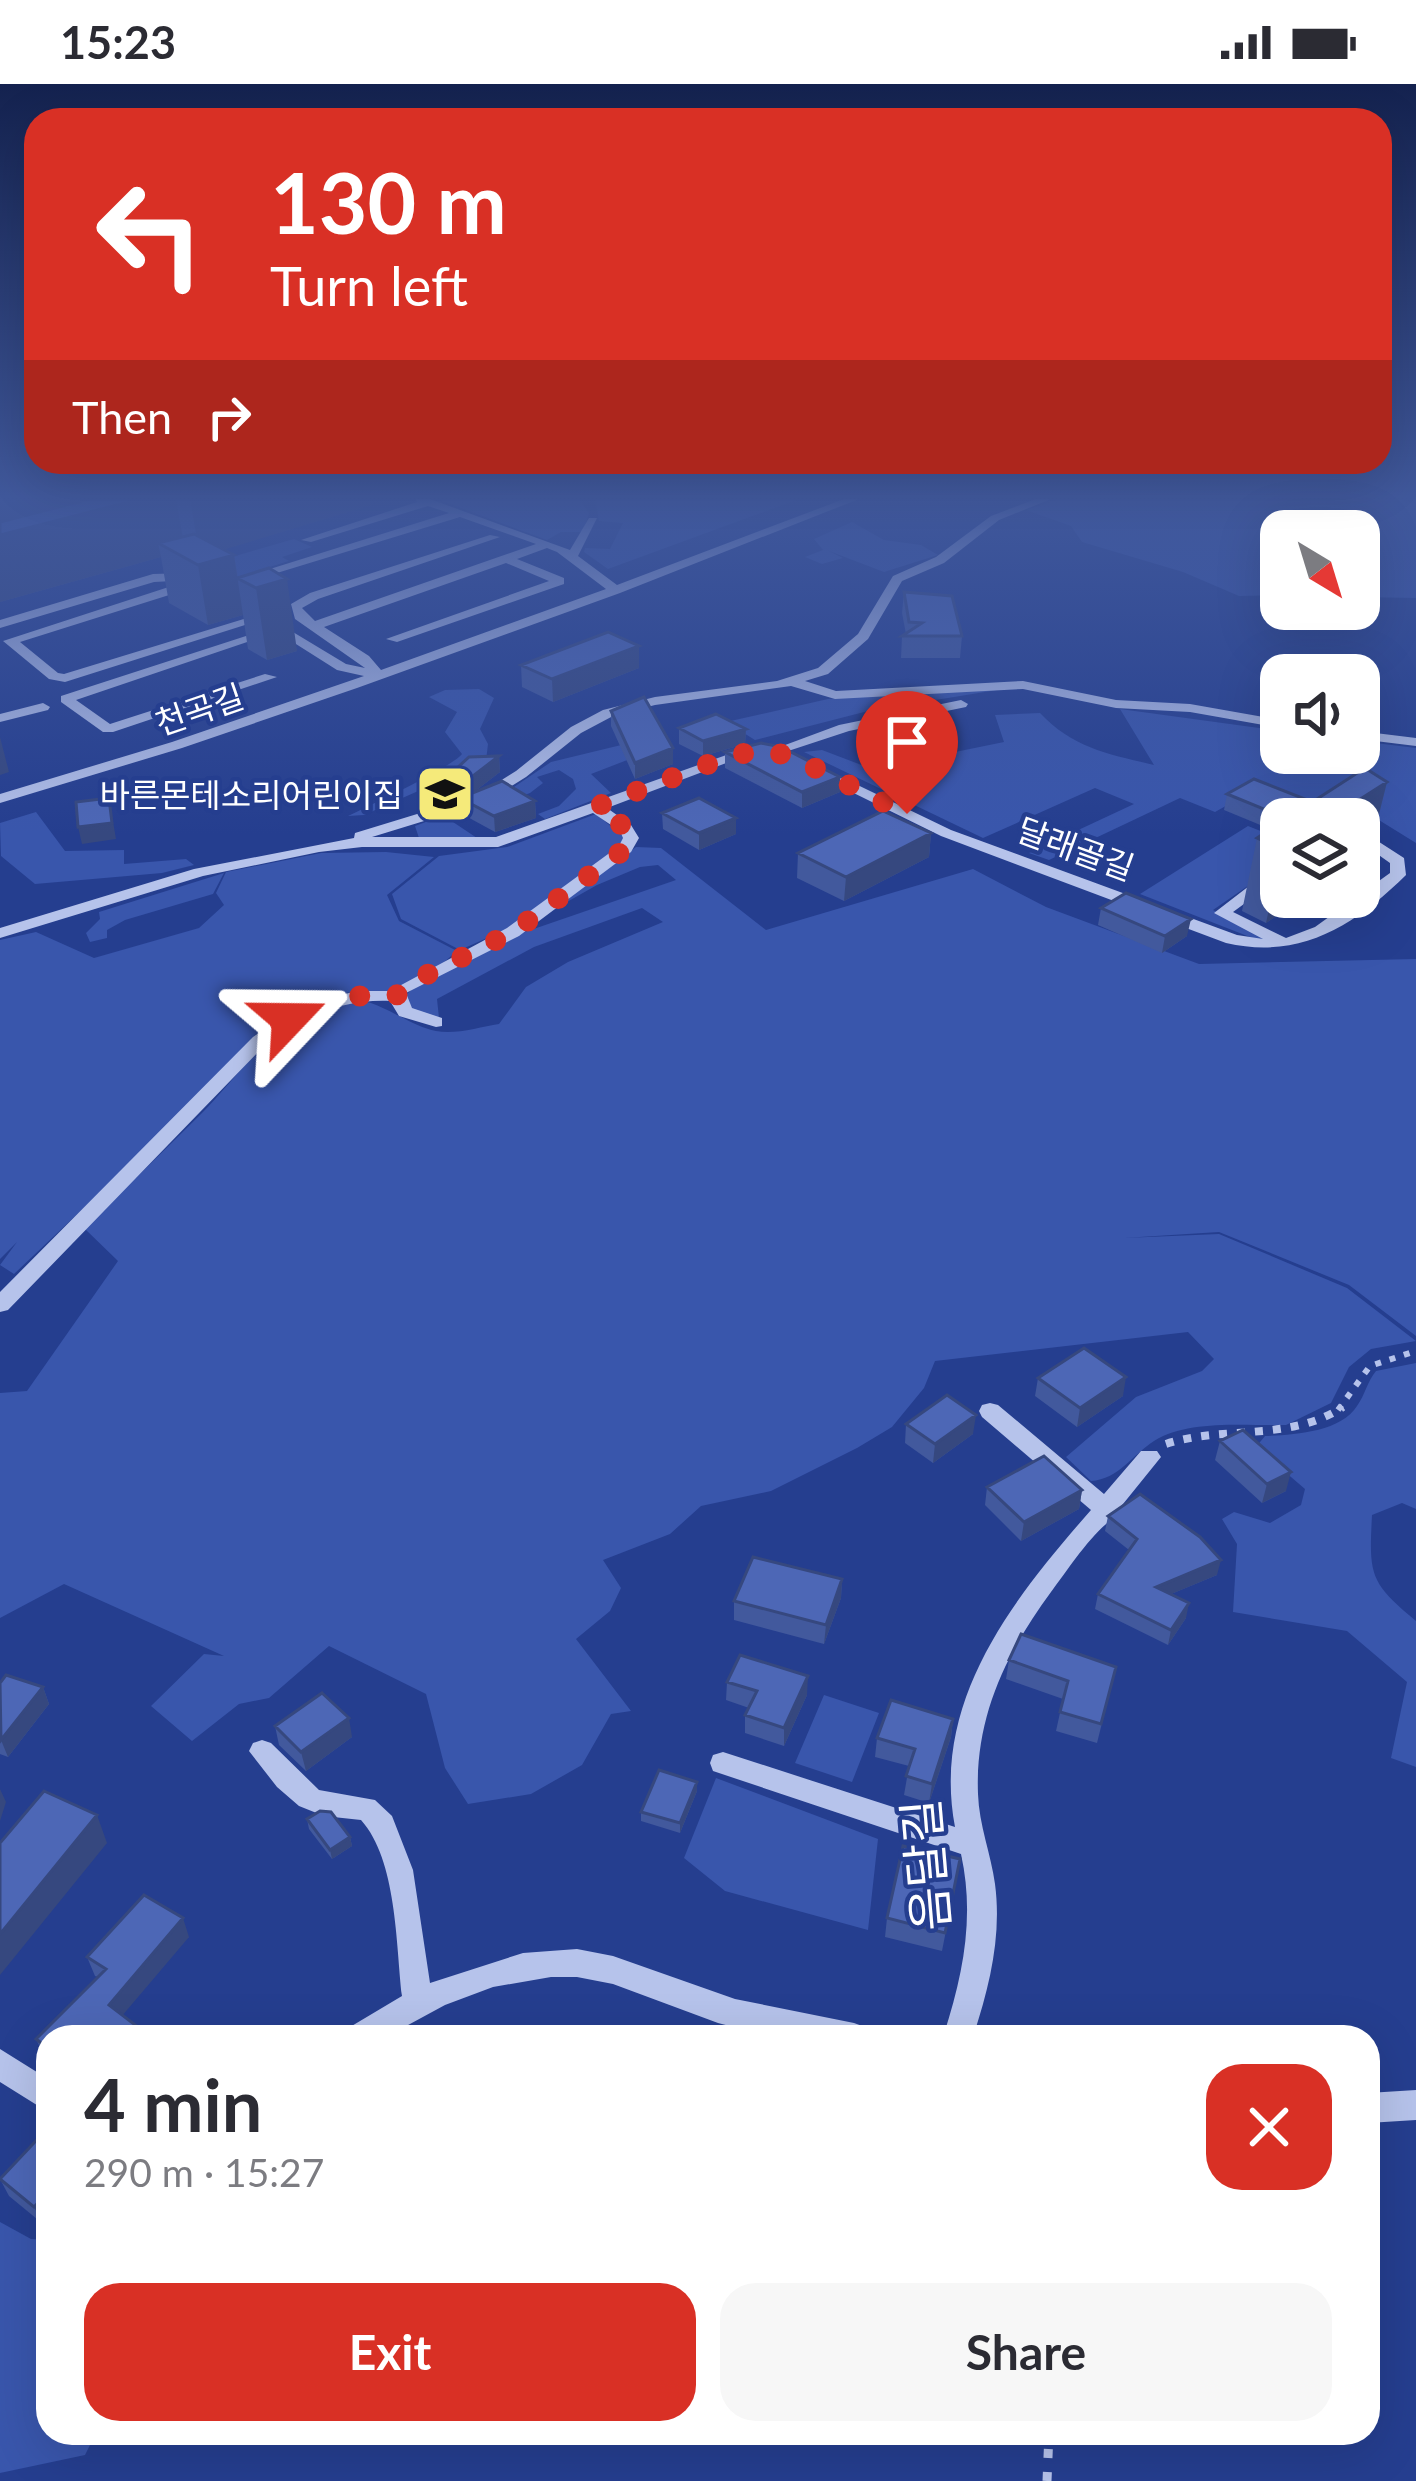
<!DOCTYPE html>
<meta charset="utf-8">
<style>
:root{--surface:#fff;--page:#f7f7f7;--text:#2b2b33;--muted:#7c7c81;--accent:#d93025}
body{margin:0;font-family:Lato,"Noto Sans KR",sans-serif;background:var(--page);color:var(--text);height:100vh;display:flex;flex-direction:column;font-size:45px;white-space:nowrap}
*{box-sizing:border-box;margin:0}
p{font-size:39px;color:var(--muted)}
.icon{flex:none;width:66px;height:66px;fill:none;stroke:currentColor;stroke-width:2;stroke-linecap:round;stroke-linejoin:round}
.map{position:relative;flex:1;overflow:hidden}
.details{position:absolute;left:36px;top:1941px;width:1344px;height:420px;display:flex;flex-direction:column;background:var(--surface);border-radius:36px;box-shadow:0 12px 48px #0002}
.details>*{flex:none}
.guide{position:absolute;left:24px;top:24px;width:1368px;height:366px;border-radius:36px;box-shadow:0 12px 48px #0002;background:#d93025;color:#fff;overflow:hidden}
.needle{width:78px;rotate:142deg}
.tools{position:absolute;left:1260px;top:426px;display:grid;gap:24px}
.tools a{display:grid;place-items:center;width:120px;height:120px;border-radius:24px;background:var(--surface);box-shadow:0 12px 48px #0002;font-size:60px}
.pin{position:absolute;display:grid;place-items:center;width:102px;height:102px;color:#fff;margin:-123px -51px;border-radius:50% 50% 50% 0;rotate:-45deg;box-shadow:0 0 12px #0007}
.pin .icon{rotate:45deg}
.me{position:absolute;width:132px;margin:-66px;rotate:67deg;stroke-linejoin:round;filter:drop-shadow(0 0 9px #0008)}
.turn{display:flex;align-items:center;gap:42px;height:252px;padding:0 48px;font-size:54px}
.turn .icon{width:156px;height:156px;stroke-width:2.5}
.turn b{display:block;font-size:84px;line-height:102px}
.then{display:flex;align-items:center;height:114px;padding:0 48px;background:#0003;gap:24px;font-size:45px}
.round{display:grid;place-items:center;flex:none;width:126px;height:126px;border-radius:36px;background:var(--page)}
.summary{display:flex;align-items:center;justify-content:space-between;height:204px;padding:0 48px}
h1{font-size:72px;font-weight:700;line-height:90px}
.button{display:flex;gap:24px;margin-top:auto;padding:24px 48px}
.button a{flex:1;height:138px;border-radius:36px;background:var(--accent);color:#fff;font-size:48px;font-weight:700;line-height:138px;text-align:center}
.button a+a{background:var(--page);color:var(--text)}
.status{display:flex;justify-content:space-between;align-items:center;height:84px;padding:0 60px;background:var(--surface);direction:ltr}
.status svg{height:33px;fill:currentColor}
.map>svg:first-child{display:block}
.green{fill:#3956ac}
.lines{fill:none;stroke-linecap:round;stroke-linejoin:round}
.path-far2{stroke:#b6c3eb;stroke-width:6;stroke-dasharray:6 9;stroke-linecap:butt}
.path-far1{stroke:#b6c3eb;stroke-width:8;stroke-dasharray:8 10;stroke-linecap:butt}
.path{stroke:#b6c3eb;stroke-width:9;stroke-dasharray:9 14;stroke-linecap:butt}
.minor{fill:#b6c3eb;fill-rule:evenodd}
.wall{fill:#42599d}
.shaded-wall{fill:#36487f}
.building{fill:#4d67b6;stroke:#36487f;stroke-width:3}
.route{stroke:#d93025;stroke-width:21;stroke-dasharray:0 37.8}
.labels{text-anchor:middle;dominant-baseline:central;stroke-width:9;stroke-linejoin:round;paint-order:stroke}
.far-street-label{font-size:33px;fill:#fff;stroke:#253e8f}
.far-poi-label{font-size:33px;fill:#fff;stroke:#253e8f;text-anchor:end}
.near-street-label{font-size:48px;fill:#fff;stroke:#253e8f}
</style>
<div class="status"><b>15:23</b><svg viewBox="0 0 49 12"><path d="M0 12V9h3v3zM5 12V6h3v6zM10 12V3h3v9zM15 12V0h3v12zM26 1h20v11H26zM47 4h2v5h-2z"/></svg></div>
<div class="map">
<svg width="1416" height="2397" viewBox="0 0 1416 2397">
<rect width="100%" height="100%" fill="#253e8f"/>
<!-- green -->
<path class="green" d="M437,415H579L589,429L583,448H561L547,456Z
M595,415H799L608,485L584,468L585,464L610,465L623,439L599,437Z
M1060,415H1398L1416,420V514L1359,513V447H1281V511L1239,512L1183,488L1082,458L1071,442L1026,426Z
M852,438L884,456L921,461L938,471L884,488L829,467L843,474L822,480L805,473L823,466L814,455Z
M294,455L312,463L282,473L289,477L237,493L211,479Z
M993,602L997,606L868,627L755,656L726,638L828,615Z
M479,605L494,614L480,645L488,660L486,677L364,731L348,732C369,722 452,683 462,670L445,648L457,628L429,613L445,606Z
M1120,625L1281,647V669H1359V657L1416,664V759L1374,733L1256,705L1215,728L1180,714L1049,776L1029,769L1134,720L1095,704L983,754L804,668L822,666L872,685L1004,658L995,631L1040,629C1073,664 1108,670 1154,681Z
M646,655L661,663L591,690L611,709L545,735L538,730L559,722L576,705L573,695L559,686L537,693L543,699L530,709L453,738L477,754H419L415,742L508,707L551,678Z
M36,728L65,767L124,766V780L186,775L194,781L162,789L35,800L1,772L0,739Z
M596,730L625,754L618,763L505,846L460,866L401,835L392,810L439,772L507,763Z
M1248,742L1276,753L1281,779L1213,826L1267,855H1255L1140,810Z
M636,763L661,764L766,846L973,785L1046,823L1199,880L1416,875V1252L1349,1201L1219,1148L1124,1154L1219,1150L1347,1204L1416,1257L1371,1265L1349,1283L1331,1319L1286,1341C1248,1342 1188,1335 1154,1357C1132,1371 1119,1395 1091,1397L1066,1373L1136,1313L1202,1287L1214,1275L1188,1248L935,1277L924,1304L892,1343L857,1364L771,1407L701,1422L670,1450L603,1476L621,1504L610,1527L576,1555L631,1627L611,1630L582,1681L531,1710L468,1720L445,1684L426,1610L329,1562L269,1614L239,1620L192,1657L151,1622L204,1570L224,1572L64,1500L0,1534V1309L27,1307L118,1177L84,1144C123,1106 163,1068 202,1029C242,988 281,927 342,916C374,910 405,941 436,947C455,951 480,943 499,940L526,903L568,878L663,838L642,824L534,863L437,915L439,934L411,925L406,911L414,903L522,849L676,796L658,781L640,783L597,801L551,827Z
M386,768L434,773L387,811L399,837L457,867L436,885L391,907L340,909L284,934L14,1190L0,1181L17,1158L0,1175V856L36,848L94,874L199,844L224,821L216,809L226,788L321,769Z
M224,789L213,810L125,836L107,846V854L90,858L86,849L100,835L99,828Z
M1416,1279V1425L1402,1419L1372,1431C1369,1491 1369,1498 1416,1537V1683L1391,1674L1407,1598L1347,1547L1233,1528L1237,1460L1222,1435L1234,1428L1270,1439L1301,1421L1305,1405L1256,1363L1265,1352C1293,1351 1341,1348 1357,1322C1365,1311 1367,1298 1376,1287Z
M824,1611L879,1629L852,1698L795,1679Z
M716,1694L878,1755L868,1846L725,1807L684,1774Z
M0,2138L31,2155L48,2156V2349H96L85,2371L0,2389Z"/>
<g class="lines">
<!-- path-far2 -->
<path class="path-far2" d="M1338,1326L1370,1282L1416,1267"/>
<!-- path-far1 -->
<path class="path-far1" d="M1166,1360C1225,1341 1289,1358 1343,1323"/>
<!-- path -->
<path class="path" d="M1047,2397L1049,2349"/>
<!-- minor -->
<path class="minor" d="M415,415H430L570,466L589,434H597L578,472L617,501L844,415H859L620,509L357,604L182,664L0,719V710L172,658L364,592L337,586L277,548L76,616L110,640L265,590L277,593L113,648H103L61,618V612L271,544L267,540L273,536L346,580L365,584L295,535L291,520L310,509L490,451L500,453L318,515L302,524L315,537L536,460L460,433L251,497L241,494L449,429L428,422L311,458L301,456L417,418ZM547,464L557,468L606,505L381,586L369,572L324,543L506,479L549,497L386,555L397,558L564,500V494L517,475Z
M1036,415H1051L999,436L944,479L902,497L868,555L828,590L805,597L836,607L1023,597L1116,616L1190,620L1281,636V644L1190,628L1116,624L1023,605L835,615L791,602L655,621L613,632L581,649L526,693L486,718L372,753H496L746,664L758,667L607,724L631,741L639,754L631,768L519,852L406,909L412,924L442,934V942L436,943L399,932L390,917C341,915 304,933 265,961L8,1226L0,1228V1208L253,953L285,932L317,917L357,907H390L507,844L619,762L623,754L620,747L593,729L498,763H362L319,768L203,792L0,854V844L194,785L354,754L355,749L476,712L516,687L571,643L603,626L655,613L777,597L818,584L858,550L893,492L936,473L991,432Z
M188,489L192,490V496L154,498L0,544V536L153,490Z
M181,499L187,503L185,506L20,558L58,589L64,590L260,530L270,533L65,598L49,595L3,557Z
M961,616L968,620L966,623L849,647L776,671L769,667L839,641Z
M43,619L50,623L48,626L0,638V630Z
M1359,647L1416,654V662L1359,655Z
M814,680L951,746L1237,851L1263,855L1214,829L1275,782L1281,780V793L1233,828L1286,854L1315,843L1390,789V779L1359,757V745L1404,774L1406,791C1354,842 1300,876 1226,859L941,752L809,687V681Z
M990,1319L998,1321L1104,1410L1141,1367H1157L1161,1373L1119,1425L1116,1433C1094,1445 1067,1487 1051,1508C1006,1569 975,1633 978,1710C979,1741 991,1770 995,1800C1002,1853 989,1904 973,1953H943C963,1892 975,1833 961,1770L713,1687L710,1679L713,1671L723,1668L955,1743C931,1617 1013,1515 1091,1426L982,1333L979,1327L982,1321Z
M262,1656L271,1659L319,1706L375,1716L392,1732L413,1786L430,1899L523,1869L577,1865L613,1872L735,1915L854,1939L865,1943L869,1953L768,1952L718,1939L613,1900L577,1893H551L493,1903L445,1921L386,1953H346L350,1943L402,1912C396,1860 397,1776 361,1736L324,1732L299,1722L277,1703L249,1667L253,1659Z
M0,1965L48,1995V2028L0,1998Z
M1416,2006V2036L1368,2039V2009Z"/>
</g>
<!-- wall -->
<path class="wall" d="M0,415H370L371,421L224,465L234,471L238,493L269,484L297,567L267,576L248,565L243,531L208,541L169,519L161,473L0,518Z
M904,508L962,552L960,574H901L902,552L906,550L902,529Z
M639,562V584L553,618L522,603L521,581Z
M611,627L673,664V680L635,695L611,642Z
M679,644L746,645L745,660L703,672L679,660Z
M725,668L840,708L802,724L725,684Z
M499,672L500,688L474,708L443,717L434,711L432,695Z
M1365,684L1387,698L1369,770L1359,777V735H1281V813H1305L1266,839L1242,827L1257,754L1270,745L1224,726L1227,710L1254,695L1310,717L1309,720Z
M460,714L535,717L536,734L495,748L462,730Z
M662,729L736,734V750L699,766L663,745Z
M931,749L929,773L844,817L797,794L798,769Z
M1101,824L1187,852L1162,869L1098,841Z
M1038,1294L1123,1312L1077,1343L1035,1312Z
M906,1340L973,1350L933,1379L905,1359Z
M1220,1357L1286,1407L1262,1419L1215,1376Z
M987,1403L1082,1406L1079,1425L1021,1457L985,1421Z
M1108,1432L1217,1491L1171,1510L1186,1534L1168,1561L1095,1525L1098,1510L1129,1466L1105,1447Z
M842,1495L841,1514L824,1560L734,1536V1517Z
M1009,1576L1116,1583L1097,1659L1056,1647L1063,1615L1006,1595Z
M727,1598L807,1611L784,1662L745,1649V1631L749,1624L726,1616Z
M0,1599L43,1603L49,1620L8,1673L0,1670Z
M953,1635L951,1653L929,1719L904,1711L909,1682L875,1673L877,1654Z
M275,1642L352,1653L306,1687L279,1661Z
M697,1698V1707L680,1749L641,1737V1728Z
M307,1735L350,1753L352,1762L332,1775L309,1745Z
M960,1775L942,1867L885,1853L887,1834Z
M189,1853L48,1953V1975L44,1972L36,1955L98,1893L95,1892L87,1873Z
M48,2044L43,2140L9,2112L0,2095Z"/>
<!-- shaded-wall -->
<path class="shaded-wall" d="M0,415H176L185,466L158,459L161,473L0,518Z
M190,415H370L371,421L200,473Z
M234,471L243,531L208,541L198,481Z
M287,495L297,567L267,576L256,504Z
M639,562V584L553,618L552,595Z
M746,645L745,660L703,672V657Z
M0,653L9,688L0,691Z
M673,664V680L635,695V679Z
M499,672L500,688L474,708L443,717L442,701Z
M840,693V708L802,724V708Z
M1387,698L1369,770L1359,777V735H1329Z
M109,714L116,755L82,760L78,743Z
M535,717L536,734L495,748L494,732Z
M736,734V750L699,766V749Z
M931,749L929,773L844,817L846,793Z
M1281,769V813H1305L1266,839Z
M1191,835L1187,852L1162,869L1165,852Z
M1126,1293L1123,1312L1077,1343L1080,1324Z
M976,1331L973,1350L933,1379L935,1360Z
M1291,1388L1286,1407L1262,1419L1267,1400Z
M1082,1406L1079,1425L1021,1457L1024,1438Z
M1221,1476L1217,1491L1152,1518L1156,1503Z
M842,1495L841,1514L824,1560L826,1541Z
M1189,1519L1186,1534L1168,1561L1171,1546Z
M808,1592L807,1611L784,1662V1644Z
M43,1603L49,1620L8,1673L1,1656Z
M349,1634L352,1653L306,1687L301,1668Z
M953,1635L951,1653L929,1719L932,1700Z
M697,1698V1707L680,1749V1739Z
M0,1705L6,1718L0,1737Z
M97,1731L107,1759L0,1891V1850Z
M350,1753L352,1762L332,1775L330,1766Z
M183,1834L189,1853L116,1939L109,1921Z
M48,2108V2134L43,2140L34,2123Z"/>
<!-- building -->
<path class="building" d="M14,415H29L0,422V419Z
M90,415H141L0,451V438Z
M194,450L234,471L198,481L158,459Z
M269,484L287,495L256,504L237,494Z
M904,508L952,512L962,552H902L922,539L909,538Z
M608,548L639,562L552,595L521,581Z
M644,613L673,664L635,679L611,627Z
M716,630L746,645L703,657L679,644Z
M761,659L781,663L840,693L802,708L725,668Z
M499,672L473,692L442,701L432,695L457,684L469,673Z
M1365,684L1387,698L1329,735H1286Z
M1254,695L1310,717L1283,733L1227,710Z
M502,697L535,717L494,732L460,714Z
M109,714L112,739L78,743L76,718Z
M699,714L736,734L699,749L662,729Z
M883,727L931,749L846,793L798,769Z
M1281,738V765L1257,754Z
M1126,809L1191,835L1165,852L1101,824Z
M1084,1264L1126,1293L1080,1324L1038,1294Z
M947,1311L976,1331L935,1360L906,1340Z
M1243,1346L1291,1388L1267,1400L1220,1357Z
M1044,1372L1082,1406L1024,1438L987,1403Z
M1140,1410L1200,1453L1221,1476L1156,1503L1189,1519L1171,1546L1098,1510L1137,1455L1108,1432Z
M753,1473L842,1495L826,1541L734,1517Z
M1021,1550L1116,1583L1101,1640L1060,1628L1068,1597L1009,1576Z
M740,1571L808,1592L784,1644L745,1631L757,1607L727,1598Z
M6,1591L43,1603L1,1656L0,1599Z
M322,1609L349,1634L301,1668L275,1642Z
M891,1616L953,1635L932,1700L906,1692L915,1665L877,1654Z
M659,1686L697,1698L680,1739L641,1728Z
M44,1707L97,1731L0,1850V1759Z
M320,1727L331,1728L350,1753L330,1766L307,1735Z
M903,1762L960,1775L945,1849L887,1834Z
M144,1811L183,1834L109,1921L151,1953H48V1964L36,1955L106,1885L87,1873Z
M48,2044V2108L34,2123L0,2095Z"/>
<!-- sky -->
<linearGradient id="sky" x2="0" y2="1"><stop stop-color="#14224f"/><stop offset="0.55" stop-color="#40589b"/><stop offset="1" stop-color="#40589b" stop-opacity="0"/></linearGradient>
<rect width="1416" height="750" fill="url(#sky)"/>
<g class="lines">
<!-- route -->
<path class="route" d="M289,935L341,912H396L406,901L513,848L625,765L631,754L626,744L595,723L730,672L761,666L791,672L907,730"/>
</g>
<!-- icons -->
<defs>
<g id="school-square" transform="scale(3)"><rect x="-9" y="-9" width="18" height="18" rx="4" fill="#f5ea7a" stroke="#253e8f"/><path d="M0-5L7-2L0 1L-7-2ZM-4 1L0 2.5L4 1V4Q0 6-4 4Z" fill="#111"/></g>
</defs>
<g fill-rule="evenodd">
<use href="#school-square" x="445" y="710"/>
</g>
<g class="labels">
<!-- far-street labels -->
<g class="far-street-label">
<text transform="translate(199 625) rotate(-19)">천곡길</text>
<text transform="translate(1076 764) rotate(20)">달래골길</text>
</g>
<!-- far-poi labels -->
<g class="far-poi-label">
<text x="403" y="710">바른몬테소리어린이집</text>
</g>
<!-- near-street labels -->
<g class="near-street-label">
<text transform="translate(925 1781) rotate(-95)">음달길</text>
</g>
</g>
</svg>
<div class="tools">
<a><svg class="needle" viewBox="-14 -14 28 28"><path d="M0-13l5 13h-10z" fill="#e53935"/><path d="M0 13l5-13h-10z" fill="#7c7c81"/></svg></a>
<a><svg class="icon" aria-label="sound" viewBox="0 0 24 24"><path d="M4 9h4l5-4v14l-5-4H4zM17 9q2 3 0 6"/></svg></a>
<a><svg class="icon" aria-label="layers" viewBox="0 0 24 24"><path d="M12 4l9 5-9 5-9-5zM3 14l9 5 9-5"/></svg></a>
</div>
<div class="pin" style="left:907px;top:730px;background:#d93025"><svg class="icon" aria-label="arrive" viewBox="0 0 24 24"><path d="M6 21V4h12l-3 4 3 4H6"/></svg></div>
<svg class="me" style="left:289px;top:935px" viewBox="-20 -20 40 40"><path d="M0-17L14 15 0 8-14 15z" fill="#d93025" stroke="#fff" stroke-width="4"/></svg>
<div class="guide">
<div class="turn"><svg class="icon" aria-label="left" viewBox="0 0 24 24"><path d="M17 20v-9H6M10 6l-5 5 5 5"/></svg><div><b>130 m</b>Turn left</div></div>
<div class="then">Then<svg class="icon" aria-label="right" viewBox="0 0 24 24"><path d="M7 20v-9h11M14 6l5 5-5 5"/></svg></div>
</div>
<section class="details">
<div class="summary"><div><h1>4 min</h1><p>290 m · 15:27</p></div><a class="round" style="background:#d93025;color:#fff"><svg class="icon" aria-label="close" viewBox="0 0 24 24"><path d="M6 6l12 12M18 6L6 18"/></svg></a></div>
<div class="button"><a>Exit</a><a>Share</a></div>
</section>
</div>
